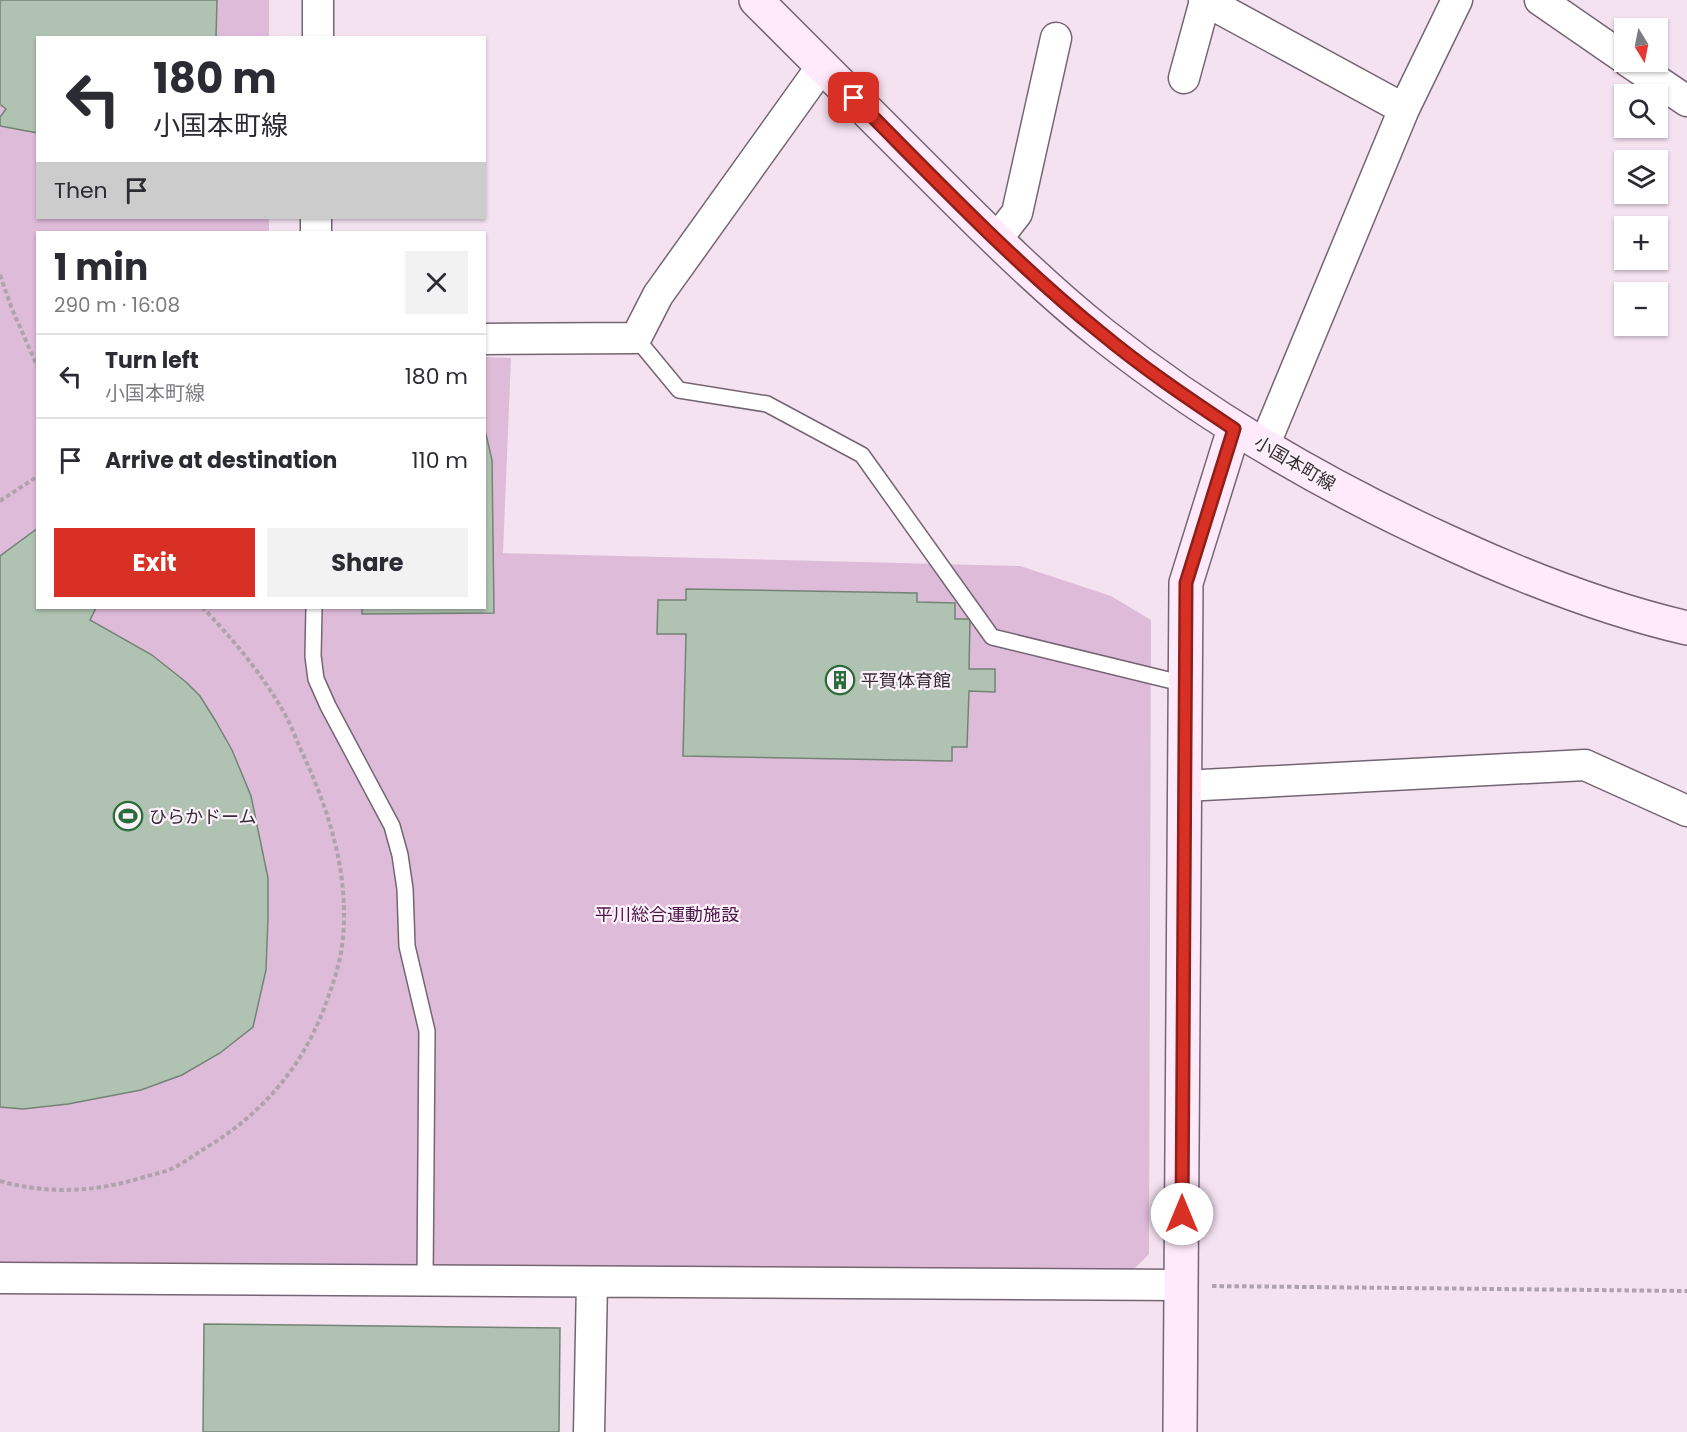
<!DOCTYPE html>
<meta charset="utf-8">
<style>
:root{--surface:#fff;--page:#f2f2f3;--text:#2b2b33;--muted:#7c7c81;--line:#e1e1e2;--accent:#d93025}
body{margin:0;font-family:Poppins,"Noto Sans JP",sans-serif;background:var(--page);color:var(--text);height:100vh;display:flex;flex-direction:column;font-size:22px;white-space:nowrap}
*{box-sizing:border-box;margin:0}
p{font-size:20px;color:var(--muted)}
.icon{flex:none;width:33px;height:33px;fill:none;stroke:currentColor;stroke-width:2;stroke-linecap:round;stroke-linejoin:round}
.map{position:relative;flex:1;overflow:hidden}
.sheet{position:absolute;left:36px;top:231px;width:450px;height:378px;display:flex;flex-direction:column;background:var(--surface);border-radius:0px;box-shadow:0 2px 4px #0004}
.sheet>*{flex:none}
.banner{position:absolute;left:36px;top:36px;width:450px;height:183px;border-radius:0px;box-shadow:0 2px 4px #0004;background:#fff;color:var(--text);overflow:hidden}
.needle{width:39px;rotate:170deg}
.tools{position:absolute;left:1614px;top:18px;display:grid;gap:12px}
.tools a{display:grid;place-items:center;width:54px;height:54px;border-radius:0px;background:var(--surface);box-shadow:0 2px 4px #0004;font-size:30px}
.pin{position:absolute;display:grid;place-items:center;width:51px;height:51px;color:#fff;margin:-26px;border-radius:12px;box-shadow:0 3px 9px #0006}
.me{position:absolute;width:66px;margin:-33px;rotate:0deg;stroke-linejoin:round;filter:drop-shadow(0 0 4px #0008)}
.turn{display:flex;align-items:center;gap:21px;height:126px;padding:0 18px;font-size:27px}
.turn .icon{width:78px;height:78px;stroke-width:2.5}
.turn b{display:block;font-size:42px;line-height:51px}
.then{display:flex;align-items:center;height:57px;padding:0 18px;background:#0003;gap:12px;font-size:22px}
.round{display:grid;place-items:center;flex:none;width:63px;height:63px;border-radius:0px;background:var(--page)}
.head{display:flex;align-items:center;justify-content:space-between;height:102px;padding:0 18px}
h1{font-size:36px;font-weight:700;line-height:45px}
.action{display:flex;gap:12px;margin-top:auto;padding:12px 18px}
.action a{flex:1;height:69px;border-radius:0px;background:var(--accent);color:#fff;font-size:24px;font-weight:700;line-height:69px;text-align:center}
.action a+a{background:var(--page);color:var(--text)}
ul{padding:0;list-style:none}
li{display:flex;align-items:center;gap:18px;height:84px;padding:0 18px;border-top:2px solid var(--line)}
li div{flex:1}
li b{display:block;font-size:22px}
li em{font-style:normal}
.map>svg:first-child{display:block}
.green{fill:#dfbbda}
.building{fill:#b0c2b2;stroke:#738475;stroke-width:1.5}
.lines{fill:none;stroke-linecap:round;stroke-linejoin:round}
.lane-casing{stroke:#756573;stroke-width:18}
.street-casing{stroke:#756573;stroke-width:33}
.secondary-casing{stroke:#756573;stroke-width:36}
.path{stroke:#b0a2ad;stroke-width:4;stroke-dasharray:4.5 3;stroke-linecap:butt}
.lane{stroke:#fff;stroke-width:15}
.street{stroke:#fff;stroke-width:30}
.secondary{stroke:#feeafb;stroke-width:33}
.route-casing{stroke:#8d1f18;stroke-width:15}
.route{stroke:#d93025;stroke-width:10}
.labels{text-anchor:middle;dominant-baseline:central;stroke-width:4.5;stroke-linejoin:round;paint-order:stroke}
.street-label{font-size:18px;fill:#342d33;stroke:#fdf1fb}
.poi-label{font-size:18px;fill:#342d33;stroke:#fdf1fb;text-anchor:start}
.park-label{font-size:18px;fill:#4b1547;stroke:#fdf1fb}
</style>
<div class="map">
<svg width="1687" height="1432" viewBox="0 0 1687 1432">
<rect width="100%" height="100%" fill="#f4e2f1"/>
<!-- green -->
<path class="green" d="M0,0H269V37L38,38V218H269V232H38V608H484L485,357L511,358L503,553L1020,566L1111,596L1151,620L1149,1254L1134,1269L0,1271Z"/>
<!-- building -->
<path class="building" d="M0,0H217L216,38H38V133L0,126V117L6,109L0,104Z
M484,426L492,460L494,613L362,614V608H484Z
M38,528V608H96L90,620L152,655L186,682L200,696L215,720L232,750L251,796L268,878V918L266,970L253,1027L220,1053L182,1075L141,1090L68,1104L23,1109L0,1107V556Z
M686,589L917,593V602L955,603V619H970L969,669H995V692L969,691L967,747H952V761L683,756L686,634H657L658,600H686Z
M204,1324L560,1328L559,1432H203Z"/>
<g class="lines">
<!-- lane casing -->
<g class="lane-casing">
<path id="lane" d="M636,338L679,390L767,404L862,455L992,637L1185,684
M314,608L313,656L316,679L328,706L392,826L400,855L405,889L407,946L427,1031L425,1281"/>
</g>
<!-- street casing -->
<g class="street-casing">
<path id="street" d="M1204,0L1404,109
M1540,0L1624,58
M318,38V0
M1629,62L1687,101
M1184,78L1205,1
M316,232V218
M996,240L1017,213L1056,38
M484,339L636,338L658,295L822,66
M1264,446L1404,109L1457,0
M1184,786L1585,765L1687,811
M0,1278L1181,1285
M589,1432L592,1282"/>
</g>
<!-- secondary casing -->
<g class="secondary-casing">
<path id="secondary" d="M756,0C815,59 875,119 934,178C987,231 1043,287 1102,334C1208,418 1327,487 1450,543C1526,578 1605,609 1687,628
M1180,1432L1186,583L1234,429"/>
</g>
<!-- path -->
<path class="path" d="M0,106L1,105
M0,275L12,309L38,368
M0,501L38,476
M0,1181C50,1195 98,1192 147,1176C156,1174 165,1172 173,1168C184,1163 194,1155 204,1149C260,1115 299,1072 323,1011C332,987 341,963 343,937C349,871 328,807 300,748C295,736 290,723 283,711C262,674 232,638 203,608
M1212,1286L1687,1291"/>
<!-- lane -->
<use href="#lane" class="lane"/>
<!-- street -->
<use href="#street" class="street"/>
<!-- secondary -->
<use href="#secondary" class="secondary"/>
</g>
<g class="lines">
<!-- route casing -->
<g class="route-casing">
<path id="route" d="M854,98C934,178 1013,262 1101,333C1143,368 1189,399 1234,429L1186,583L1182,1214"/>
</g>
<!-- route -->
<use href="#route" class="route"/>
</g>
<!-- icons -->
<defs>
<g id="building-ring" transform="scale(1.5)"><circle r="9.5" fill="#fdf1fb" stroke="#286c37" stroke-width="1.5"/><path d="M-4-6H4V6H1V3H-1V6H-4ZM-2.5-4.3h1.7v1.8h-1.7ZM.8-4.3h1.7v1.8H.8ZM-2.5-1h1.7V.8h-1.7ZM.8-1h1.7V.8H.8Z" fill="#286c37"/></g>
<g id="stadium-ring" transform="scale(1.5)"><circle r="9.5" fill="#fdf1fb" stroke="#286c37" stroke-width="1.5"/><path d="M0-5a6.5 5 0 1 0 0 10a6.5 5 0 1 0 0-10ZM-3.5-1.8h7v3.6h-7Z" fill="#286c37"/></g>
</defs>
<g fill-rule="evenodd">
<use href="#building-ring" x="840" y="680"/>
<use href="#stadium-ring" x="128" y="816"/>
</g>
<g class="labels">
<!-- street labels -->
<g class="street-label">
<text transform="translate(1295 463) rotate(30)">小国本町線</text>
</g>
<!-- poi labels -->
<g class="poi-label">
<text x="861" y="680">平賀体育館</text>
<text x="149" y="816">ひらかドーム</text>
</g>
<!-- park labels -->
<g class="park-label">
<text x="667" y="914">平川総合運動施設</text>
</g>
</g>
</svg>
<div class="tools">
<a><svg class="needle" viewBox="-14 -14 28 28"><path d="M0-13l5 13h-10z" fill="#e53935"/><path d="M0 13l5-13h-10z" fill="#7c7c81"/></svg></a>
<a><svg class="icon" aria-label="search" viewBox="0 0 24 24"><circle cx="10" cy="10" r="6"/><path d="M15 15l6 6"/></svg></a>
<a><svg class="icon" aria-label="layers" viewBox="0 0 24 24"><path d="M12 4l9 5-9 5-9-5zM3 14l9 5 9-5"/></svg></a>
<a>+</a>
<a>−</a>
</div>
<div class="pin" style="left:854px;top:98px;background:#d93025"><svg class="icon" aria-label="arrive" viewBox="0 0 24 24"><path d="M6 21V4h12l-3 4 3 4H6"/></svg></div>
<svg class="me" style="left:1182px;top:1214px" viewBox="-20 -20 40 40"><circle r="19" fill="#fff"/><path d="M0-13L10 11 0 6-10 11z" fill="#d93025"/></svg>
<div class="banner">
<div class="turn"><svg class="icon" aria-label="left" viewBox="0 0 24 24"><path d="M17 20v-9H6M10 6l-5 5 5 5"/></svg><div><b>180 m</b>小国本町線</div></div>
<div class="then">Then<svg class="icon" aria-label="arrive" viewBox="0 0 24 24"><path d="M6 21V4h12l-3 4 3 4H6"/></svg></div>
</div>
<section class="sheet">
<div class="head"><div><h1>1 min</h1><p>290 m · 16:08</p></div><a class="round"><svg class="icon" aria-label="close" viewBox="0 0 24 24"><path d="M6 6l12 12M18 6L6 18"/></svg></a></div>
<ul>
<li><svg class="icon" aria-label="left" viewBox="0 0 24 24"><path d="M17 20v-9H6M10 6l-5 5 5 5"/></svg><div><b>Turn left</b><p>小国本町線</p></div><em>180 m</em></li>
<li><svg class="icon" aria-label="arrive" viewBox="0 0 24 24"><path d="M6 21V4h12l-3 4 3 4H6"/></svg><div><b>Arrive at destination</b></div><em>110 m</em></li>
</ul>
<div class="action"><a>Exit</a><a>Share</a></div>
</section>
</div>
